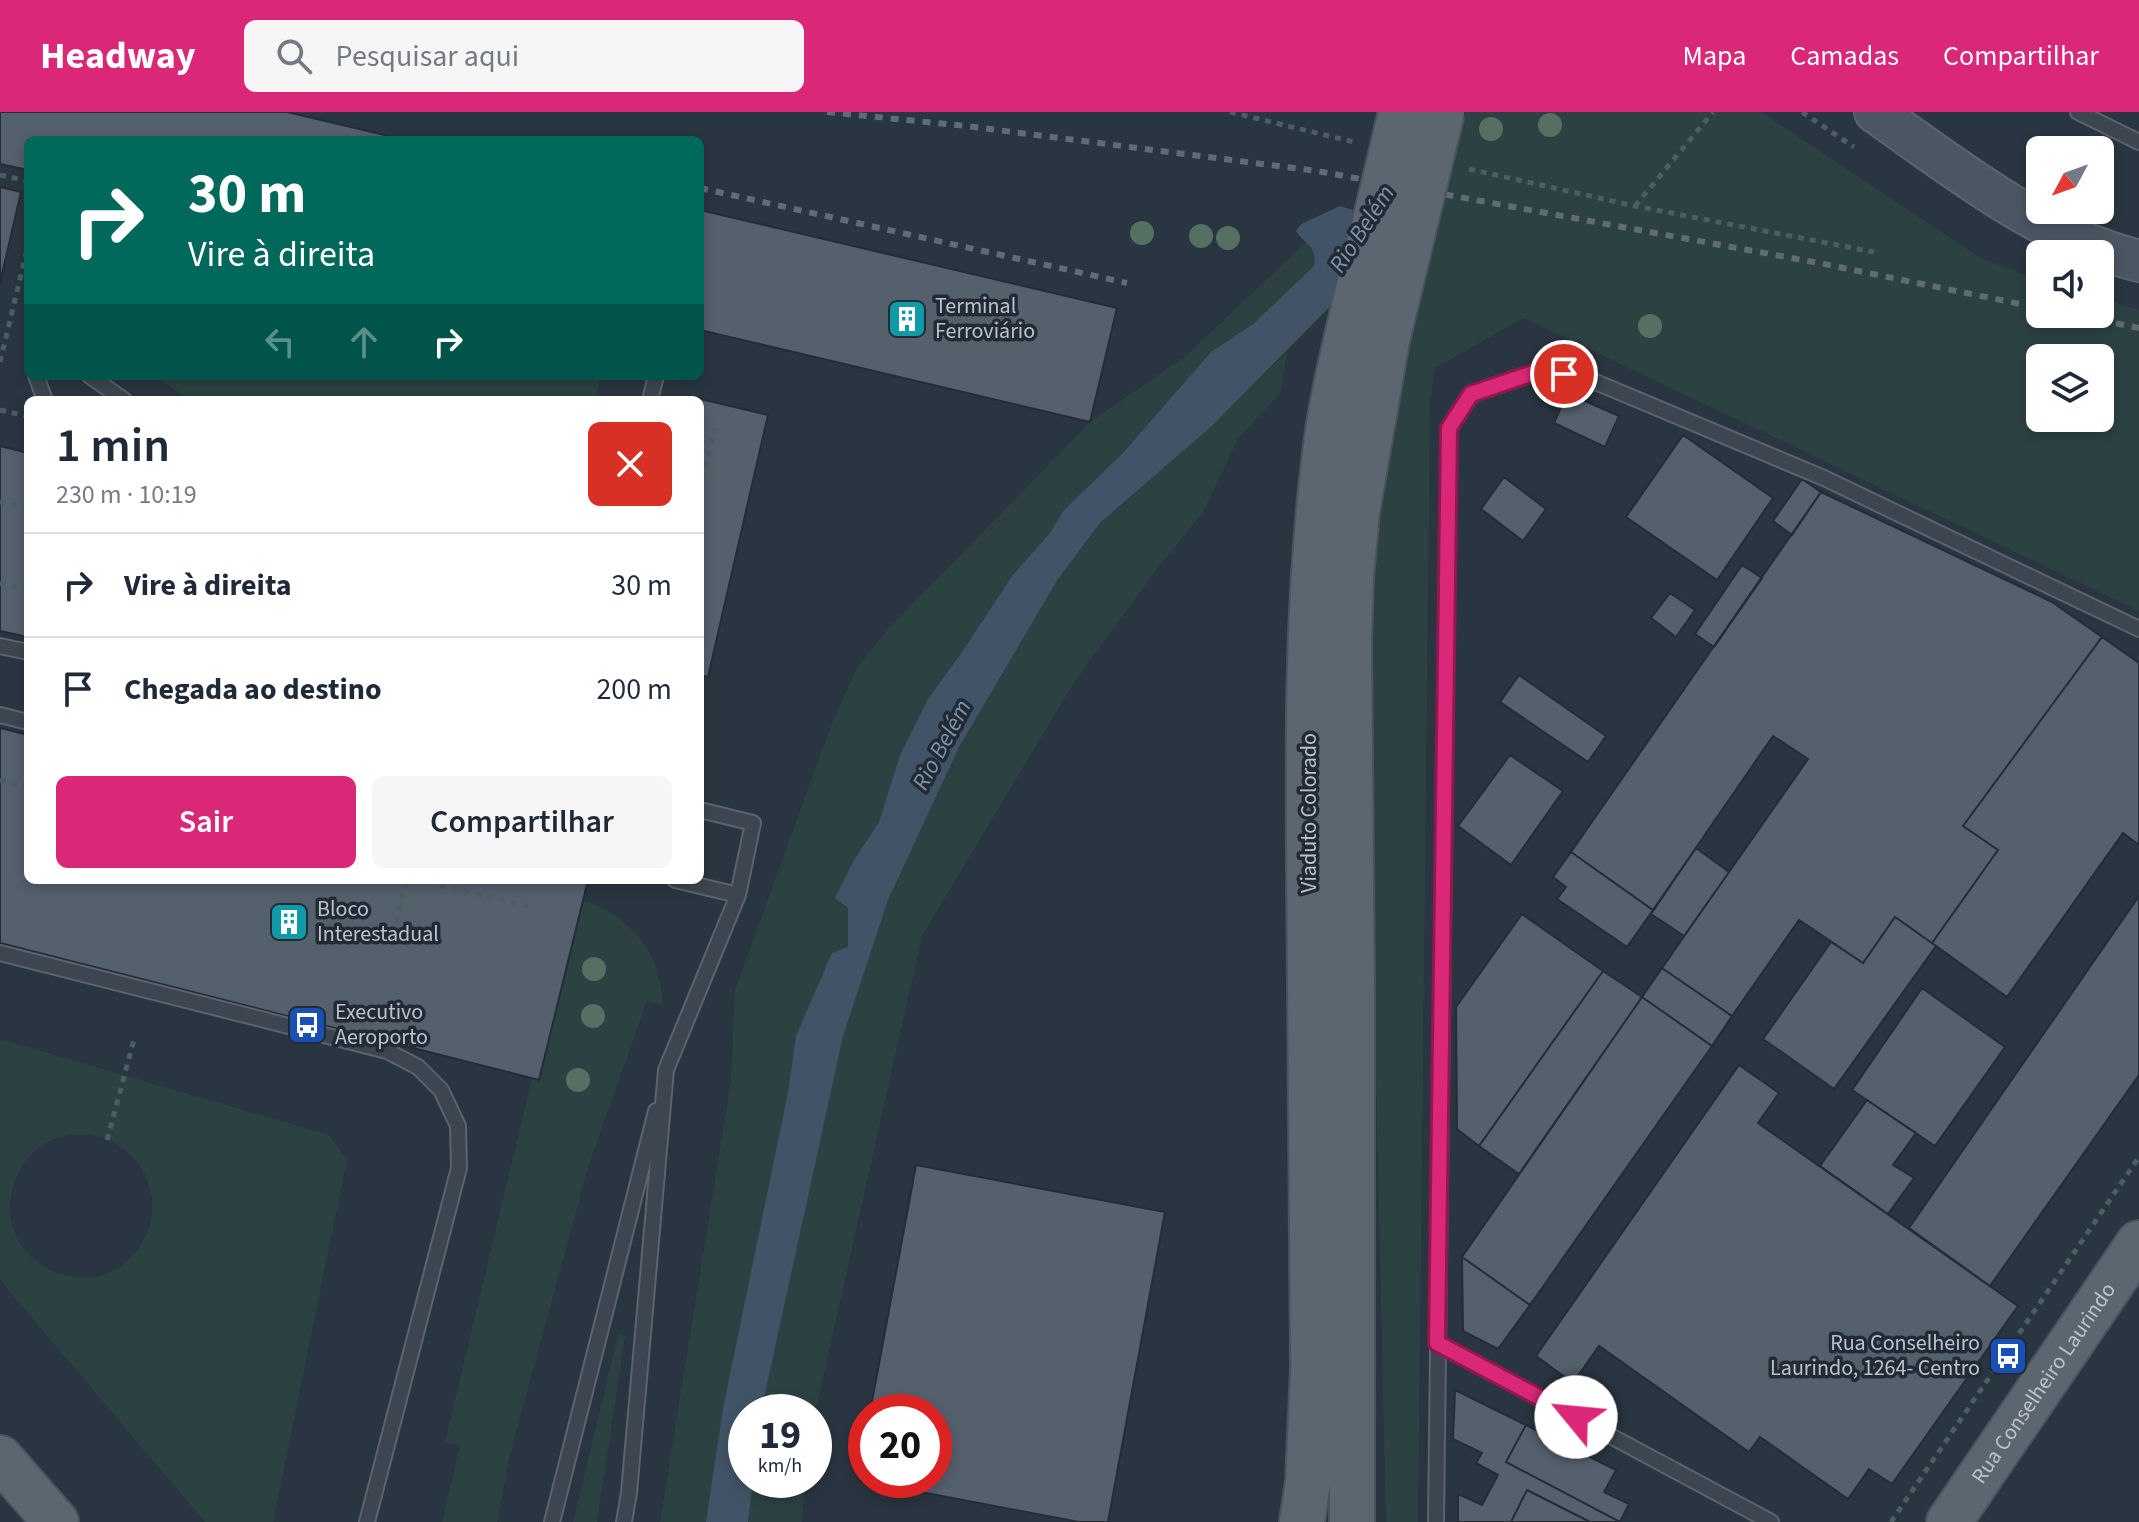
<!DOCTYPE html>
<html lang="pt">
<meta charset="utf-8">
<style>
:root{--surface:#fff;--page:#f6f6f7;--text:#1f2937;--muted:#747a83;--line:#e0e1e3;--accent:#db2777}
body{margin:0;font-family:"Source Sans 3",sans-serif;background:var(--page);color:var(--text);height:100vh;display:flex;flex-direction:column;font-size:30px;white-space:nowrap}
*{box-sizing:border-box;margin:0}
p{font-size:26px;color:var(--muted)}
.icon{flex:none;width:44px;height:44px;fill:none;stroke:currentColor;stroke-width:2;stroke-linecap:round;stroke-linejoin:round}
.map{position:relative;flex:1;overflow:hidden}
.drawer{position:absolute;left:24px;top:284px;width:680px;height:488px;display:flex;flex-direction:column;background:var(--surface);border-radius:12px;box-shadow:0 4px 12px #0003}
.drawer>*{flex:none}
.top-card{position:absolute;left:24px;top:24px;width:680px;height:244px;border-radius:12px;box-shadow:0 4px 12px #0003;background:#00695c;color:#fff;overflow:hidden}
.needle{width:52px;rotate:229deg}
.buttons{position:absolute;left:2026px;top:24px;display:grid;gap:16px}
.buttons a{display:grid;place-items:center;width:88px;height:88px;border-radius:12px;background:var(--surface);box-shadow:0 4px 12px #0003;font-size:40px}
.speed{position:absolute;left:728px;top:1282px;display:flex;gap:16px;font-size:40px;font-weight:700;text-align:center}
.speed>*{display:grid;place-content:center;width:104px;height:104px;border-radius:50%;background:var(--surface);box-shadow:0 4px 12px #0003;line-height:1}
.speed small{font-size:20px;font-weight:400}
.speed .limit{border:12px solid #d22;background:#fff;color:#111}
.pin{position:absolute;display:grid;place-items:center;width:68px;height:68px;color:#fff;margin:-34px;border:4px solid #fff;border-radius:50%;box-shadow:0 2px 8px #0007}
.me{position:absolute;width:88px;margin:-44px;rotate:298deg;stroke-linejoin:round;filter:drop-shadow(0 0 6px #0008)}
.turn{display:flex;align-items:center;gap:28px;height:168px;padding:0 32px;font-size:36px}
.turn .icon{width:104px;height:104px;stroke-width:2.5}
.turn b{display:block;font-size:56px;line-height:68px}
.lanes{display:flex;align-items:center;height:76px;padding:0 32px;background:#0003;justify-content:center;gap:40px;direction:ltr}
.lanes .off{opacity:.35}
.round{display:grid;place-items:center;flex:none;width:84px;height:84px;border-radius:12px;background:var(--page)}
.head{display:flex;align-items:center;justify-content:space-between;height:136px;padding:0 32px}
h1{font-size:48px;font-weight:600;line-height:60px}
.cta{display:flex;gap:16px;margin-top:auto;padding:16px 32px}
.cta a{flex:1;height:92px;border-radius:12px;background:var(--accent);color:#fff;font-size:32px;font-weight:600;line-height:92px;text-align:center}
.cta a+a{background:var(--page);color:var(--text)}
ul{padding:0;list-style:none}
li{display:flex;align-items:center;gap:24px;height:104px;padding:0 32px;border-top:2px solid var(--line)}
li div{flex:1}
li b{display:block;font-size:30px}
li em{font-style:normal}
header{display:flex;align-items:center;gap:48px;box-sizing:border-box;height:112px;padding:0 40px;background:var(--accent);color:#fff}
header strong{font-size:38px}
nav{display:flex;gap:44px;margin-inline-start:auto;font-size:28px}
.search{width:560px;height:72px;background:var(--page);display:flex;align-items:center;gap:20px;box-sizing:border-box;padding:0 28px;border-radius:12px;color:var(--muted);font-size:30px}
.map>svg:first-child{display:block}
.green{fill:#2c4242;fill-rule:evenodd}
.water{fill:#415467}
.building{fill:#55606d;stroke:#242d37;stroke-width:2}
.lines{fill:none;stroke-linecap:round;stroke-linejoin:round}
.lane-casing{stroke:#5b646d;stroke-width:18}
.secondary-casing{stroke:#5b646d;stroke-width:44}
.primary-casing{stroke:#4a525c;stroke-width:48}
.path{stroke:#4b5f60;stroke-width:5;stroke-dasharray:6 6;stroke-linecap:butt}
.lane{stroke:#3d4650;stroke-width:14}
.secondary{stroke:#4c5663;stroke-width:40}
.primary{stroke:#5c6670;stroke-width:44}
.rail{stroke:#606b76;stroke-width:6;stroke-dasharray:8 8;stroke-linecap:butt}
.primary-bridge-casing{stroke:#4a525c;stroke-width:48;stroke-linecap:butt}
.primary-bridge{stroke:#5c6670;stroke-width:44}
.tree{fill:#566f63}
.route-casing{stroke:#8e194d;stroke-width:20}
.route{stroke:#db2777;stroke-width:14}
.labels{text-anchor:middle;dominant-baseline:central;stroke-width:7;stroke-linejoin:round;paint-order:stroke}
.poi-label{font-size:22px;fill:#bac2ca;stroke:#222b35;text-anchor:start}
.street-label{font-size:22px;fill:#bac2ca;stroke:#222b35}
.water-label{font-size:24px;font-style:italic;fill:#7e94aa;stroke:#222b35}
</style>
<header>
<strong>Headway</strong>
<div class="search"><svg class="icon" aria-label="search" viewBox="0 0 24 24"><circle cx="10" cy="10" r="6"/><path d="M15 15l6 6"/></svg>Pesquisar aqui</div>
<nav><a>Mapa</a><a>Camadas</a><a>Compartilhar</a></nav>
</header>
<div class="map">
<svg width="2139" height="1410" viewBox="0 0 2139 1410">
<rect width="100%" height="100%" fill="#293540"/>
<!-- green -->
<path class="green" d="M1465,0H1761L1979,145L2040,169V202H2100V186L2139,198V499L1524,206L1435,256L1430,290L1418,1410H1386L1374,876L1371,487L1388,324L1403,249ZM2040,246H2100V306H2040Z
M1306,130C1315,138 1316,142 1314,154L1253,212L1211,240L1123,341L1063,399L1050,421L1012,464L964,537L928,587L900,643L879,710L854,748L836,786L848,795V835L796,924L788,980L723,1296L706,1410H660L731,969L735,878L829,619L857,555L890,515L1090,310L1186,244Z
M1287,240L1280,281L1238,327L1203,400L1154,461L1075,569L922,824L814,1306V1300H761L843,923L888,788L959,635L1058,467L1100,412L1212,314Z
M152,264H601L595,288H193Z
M583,788C634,807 660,839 663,894L647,889L589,1052L510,1343L497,1410H442L460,1333L445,1330L532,966L539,967Z
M0,927L329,1023L347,1048L273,1410H205L0,1168ZM69,1023C77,1023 86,1022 93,1023C105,1025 117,1032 126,1039C184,1087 138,1183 64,1163C46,1159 31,1147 20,1132C0,1099 12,1050 46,1031C53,1027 62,1025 69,1023Z
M618,1223L625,1224L597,1410H573Z
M753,1368H805L802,1410H748Z"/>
<!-- water -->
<path class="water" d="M1340,94L1353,98L1361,96L1384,140L1212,314L1100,411L1058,467L959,635L888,788L843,924L761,1300H746V1368H753L748,1410H706L723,1296L788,980L796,924L832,841L848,835V796L835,786L854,748L879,710L900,643L928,587L964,537L1012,464L1050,421L1063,399L1123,341L1211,240L1253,212L1314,154C1317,132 1306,135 1296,119L1301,112Z"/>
<!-- building -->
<path class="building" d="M0,0H287L406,28H28V58L0,52Z
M0,75L21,80L0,171Z
M700,98L1117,196L1090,310L700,218Z
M1567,281L1619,304L1605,335L1554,311Z
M692,285L768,303L708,565L700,563V288H691Z
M1683,323L1773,386L1717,468L1626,405Z
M0,334L28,341V525L0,519Z
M1504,365L1546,397L1523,429L1481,397Z
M1802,367L1821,380L1792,423L1773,409Z
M1821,380L2052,490L2102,525L1963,714L1998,738L1932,831L1895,805L1863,851L1799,808L1732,904L1662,856L1808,647L1773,624L1653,798L1571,740Z
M1742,453L1762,466L1714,535L1695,522Z
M1670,481L1695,498L1676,525L1651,506Z
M2102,525L2139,551V733L2123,721L2007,885L1932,831L1998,738L1963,714Z
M1519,563L1606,624L1588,650L1500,590Z
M0,616L28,623V768H588L539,968L0,831Z
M1510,643L1563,679L1511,753L1458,714Z
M1696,736L1729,760L1684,824L1651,802Z
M1571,740L1653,798L1627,835L1557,787L1566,775L1553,765Z
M2139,784V963L1990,1174L1909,1116Z
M1522,802L1603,859L1479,1034L1457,1017L1456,895Z
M1895,805L1936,834L1834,977L1763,927L1831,830L1863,851Z
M1662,856L1732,904L1712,934L1642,885Z
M1603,859L1642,885L1519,1062L1479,1034Z
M1922,876L2005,935L1935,1034L1852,978Z
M1642,885L1712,934L1530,1193L1462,1145Z
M1739,953L1779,981L1758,1011L2018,1194L1892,1372L1869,1357L1848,1387L1760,1325L1749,1340L1599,1234L1573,1271L1536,1244Z
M1867,988L1916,1021L1893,1053L1914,1066L1888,1102L1820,1054Z
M916,1053L1165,1100L1108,1410H1079L858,1368L866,1323V1368H934V1300H870Z
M1462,1145L1530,1193L1498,1237L1463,1219Z
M1455,1278L1526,1313L1506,1350L1620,1410H1590L1527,1378L1511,1410H1458V1382L1482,1393L1498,1363L1476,1351L1482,1341L1453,1327Z
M1526,1313L1616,1358L1604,1380L1629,1392L1620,1410L1506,1350Z
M1527,1378L1590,1410H1511Z"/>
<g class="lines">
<!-- lane casing -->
<g class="lane-casing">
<path id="lane" d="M2078,0L2139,30
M36,264L45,288
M90,264L124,288
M650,288L656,264
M0,534L28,540
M0,603L28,610
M675,768L738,783
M0,841L387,939L418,955L441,978L458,1014L459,1056L367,1410
M1437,1231L1771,1410
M552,1410L656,999
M624,1410L629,1381L666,958L738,783L753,711L700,698
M1436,1410L1449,316L1471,282L1542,258L1586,266L1824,366L2139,517"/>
</g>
<!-- secondary casing -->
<g class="secondary-casing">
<path id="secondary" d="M1875,0C1958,58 2039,124 2139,149"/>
</g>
<!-- primary casing -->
<g class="primary-casing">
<g id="primary">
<path d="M0,1346L56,1410"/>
<path d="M1302,1410L1308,1370L1313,1257L1310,874"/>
<path d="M1352,1410V877"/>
<path id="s1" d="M1949,1410L2139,1131"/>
</g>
</g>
<!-- path -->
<path class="path" d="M1230,0L1354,30
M1802,0L1854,35
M1469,57L1635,94L1874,140
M0,63L28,69
M1635,94L1713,0
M0,250L28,134
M0,298L27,304
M700,379L715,316
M0,390L28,397
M0,471L28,477
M0,668L28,675
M417,768L531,795
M393,822L407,768
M107,1028L135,924
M1891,1410L2139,1045"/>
<!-- lane -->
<use href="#lane" class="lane"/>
<!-- secondary -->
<use href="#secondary" class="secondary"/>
<!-- primary -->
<use href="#primary" class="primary"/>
<!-- rail -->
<path class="rail" d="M827,0L966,14L1317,59L1819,151L2040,196
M700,76L1127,171
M2069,202L2139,216"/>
<!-- primary-bridge casing -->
<g class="primary-bridge-casing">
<path id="primary-bridge" d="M1310,874C1309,696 1303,519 1325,342C1331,288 1345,235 1357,182C1372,122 1387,61 1401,0
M1352,877L1349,529L1351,465L1357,400L1387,228L1442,0"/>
</g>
<!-- primary-bridge -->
<use href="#primary-bridge" class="primary-bridge"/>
</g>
<!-- trees -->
<g class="tree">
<circle cx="1550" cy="13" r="12"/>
<circle cx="1491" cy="17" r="12"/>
<circle cx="1142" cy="121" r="12"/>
<circle cx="1201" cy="124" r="12"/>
<circle cx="1228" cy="126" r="12"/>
<circle cx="1650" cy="214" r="12"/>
<circle cx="594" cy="857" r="12"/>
<circle cx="593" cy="904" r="12"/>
<circle cx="578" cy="968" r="12"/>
</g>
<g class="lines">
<!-- route casing -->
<g class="route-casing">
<path id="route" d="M1564,262L1542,258L1471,282L1449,316L1437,1231L1576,1305"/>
</g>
<!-- route -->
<use href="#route" class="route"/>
</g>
<!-- icons -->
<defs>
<g id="building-square" transform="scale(2)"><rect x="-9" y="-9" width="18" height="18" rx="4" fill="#0f9aa8" stroke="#222b35"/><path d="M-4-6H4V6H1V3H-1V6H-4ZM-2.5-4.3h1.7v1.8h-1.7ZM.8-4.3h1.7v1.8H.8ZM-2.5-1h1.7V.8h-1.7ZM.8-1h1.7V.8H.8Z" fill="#fff"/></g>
<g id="bus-square" transform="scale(2)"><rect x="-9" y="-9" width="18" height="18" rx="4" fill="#1a4fb4" stroke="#222b35"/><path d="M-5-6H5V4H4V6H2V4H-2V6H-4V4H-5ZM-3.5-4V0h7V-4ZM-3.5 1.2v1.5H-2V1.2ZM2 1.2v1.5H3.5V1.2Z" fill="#fff"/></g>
</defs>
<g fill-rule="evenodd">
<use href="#building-square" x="907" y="207"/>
<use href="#building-square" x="289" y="810"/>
<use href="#bus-square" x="307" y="913"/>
<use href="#bus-square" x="2008" y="1244"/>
</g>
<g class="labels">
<!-- poi labels -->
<g class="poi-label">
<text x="935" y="194">Terminal<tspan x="935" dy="25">Ferroviário</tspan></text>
<text x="317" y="797">Bloco<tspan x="317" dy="25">Interestadual</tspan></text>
<text x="335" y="900">Executivo<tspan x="335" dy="25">Aeroporto</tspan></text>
<text x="1980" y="1231" text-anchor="end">Rua Conselheiro<tspan x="1980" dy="25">Laurindo, 1264- Centro</tspan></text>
</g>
<!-- street labels -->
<g class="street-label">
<text transform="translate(1309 701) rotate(-90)">Viaduto Colorado</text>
<text stroke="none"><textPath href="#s1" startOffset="168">Rua Conselheiro Laurindo</textPath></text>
</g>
<!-- water labels -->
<g class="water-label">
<text transform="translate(1362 117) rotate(-57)">Rio Belém</text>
<text transform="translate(942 633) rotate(-62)">Rio Belém</text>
</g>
</g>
</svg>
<div class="buttons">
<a><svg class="needle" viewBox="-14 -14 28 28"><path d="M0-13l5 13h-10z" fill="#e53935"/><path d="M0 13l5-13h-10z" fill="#747a83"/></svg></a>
<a><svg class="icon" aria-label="sound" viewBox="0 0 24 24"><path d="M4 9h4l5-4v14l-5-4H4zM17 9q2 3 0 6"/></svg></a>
<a><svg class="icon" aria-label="layers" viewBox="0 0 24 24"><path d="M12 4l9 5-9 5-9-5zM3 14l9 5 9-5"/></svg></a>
</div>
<div class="speed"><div>19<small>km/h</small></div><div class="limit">20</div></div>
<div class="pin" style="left:1564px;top:262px;background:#d93025"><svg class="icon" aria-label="arrive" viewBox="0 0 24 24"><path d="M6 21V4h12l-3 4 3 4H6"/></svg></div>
<svg class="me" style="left:1576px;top:1305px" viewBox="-20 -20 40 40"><circle r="19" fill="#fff"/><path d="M0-13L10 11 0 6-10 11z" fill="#db2777"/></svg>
<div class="top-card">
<div class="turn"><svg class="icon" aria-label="right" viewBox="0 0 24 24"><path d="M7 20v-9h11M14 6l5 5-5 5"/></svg><div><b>30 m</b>Vire à direita</div></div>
<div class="lanes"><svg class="icon off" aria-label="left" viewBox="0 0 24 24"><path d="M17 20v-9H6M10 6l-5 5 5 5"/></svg><svg class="icon off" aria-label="ahead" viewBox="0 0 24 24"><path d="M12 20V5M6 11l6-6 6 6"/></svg><svg class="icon" aria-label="right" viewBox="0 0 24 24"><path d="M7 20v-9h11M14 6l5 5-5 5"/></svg></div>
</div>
<section class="drawer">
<div class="head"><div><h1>1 min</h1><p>230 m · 10:19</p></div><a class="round" style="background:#d93025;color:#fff"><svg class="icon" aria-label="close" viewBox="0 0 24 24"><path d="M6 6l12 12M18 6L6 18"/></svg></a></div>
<ul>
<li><svg class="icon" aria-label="right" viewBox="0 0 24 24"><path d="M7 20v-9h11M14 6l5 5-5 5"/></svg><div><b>Vire à direita</b></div><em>30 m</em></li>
<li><svg class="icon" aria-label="arrive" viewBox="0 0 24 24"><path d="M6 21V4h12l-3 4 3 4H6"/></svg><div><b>Chegada ao destino</b></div><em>200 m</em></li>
</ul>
<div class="cta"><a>Sair</a><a>Compartilhar</a></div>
</section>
</div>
